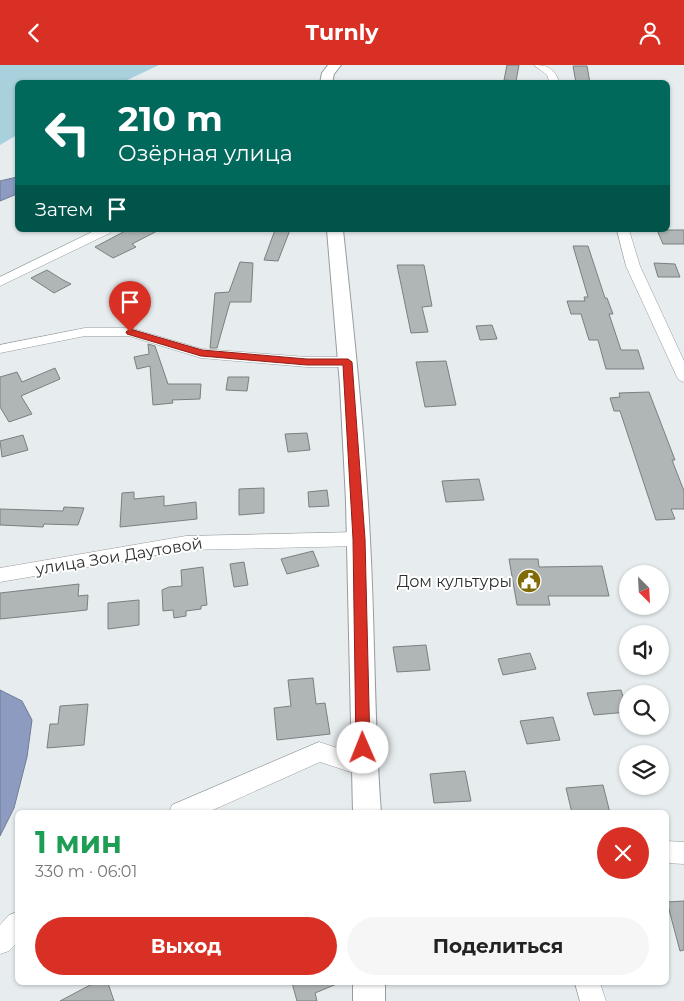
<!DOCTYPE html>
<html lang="ru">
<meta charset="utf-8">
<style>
:root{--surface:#fff;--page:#f6f6f6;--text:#222;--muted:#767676;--accent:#d93025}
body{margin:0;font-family:Montserrat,sans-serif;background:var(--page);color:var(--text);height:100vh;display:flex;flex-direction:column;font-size:19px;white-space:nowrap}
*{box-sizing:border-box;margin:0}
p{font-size:16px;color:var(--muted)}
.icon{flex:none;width:28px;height:28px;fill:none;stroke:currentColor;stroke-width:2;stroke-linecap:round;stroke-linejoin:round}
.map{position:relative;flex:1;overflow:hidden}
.drawer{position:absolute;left:15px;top:745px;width:654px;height:175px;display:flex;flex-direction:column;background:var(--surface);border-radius:8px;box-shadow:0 1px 4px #0004}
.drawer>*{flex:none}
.banner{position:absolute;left:15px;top:15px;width:655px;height:152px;border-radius:8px;box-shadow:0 1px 4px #0004;background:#00695c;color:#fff;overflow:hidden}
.needle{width:32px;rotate:156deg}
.buttons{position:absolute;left:619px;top:500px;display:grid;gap:10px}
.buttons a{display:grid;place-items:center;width:50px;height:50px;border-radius:50%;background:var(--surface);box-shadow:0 1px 4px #0004;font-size:25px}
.pin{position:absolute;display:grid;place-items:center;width:42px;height:42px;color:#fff;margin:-51px -21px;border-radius:50% 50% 50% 0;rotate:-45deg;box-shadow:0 0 5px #0007}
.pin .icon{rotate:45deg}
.me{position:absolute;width:55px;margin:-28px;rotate:359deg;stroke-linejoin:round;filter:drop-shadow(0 0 4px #0008)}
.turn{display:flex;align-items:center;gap:18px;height:105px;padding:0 20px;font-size:22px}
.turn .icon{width:65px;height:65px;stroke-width:2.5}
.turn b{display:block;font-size:35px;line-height:42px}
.then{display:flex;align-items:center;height:48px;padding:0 20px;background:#0003;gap:10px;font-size:19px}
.round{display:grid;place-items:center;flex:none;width:52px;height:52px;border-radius:26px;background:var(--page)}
.summary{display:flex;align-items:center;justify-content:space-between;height:85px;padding:0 20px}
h1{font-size:30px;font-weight:700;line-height:38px;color:#1e9e55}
.button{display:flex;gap:10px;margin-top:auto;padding:10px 20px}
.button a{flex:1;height:58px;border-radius:30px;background:var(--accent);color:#fff;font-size:20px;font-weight:700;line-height:58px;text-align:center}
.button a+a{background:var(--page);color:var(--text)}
header{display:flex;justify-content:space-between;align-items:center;height:65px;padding:0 20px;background:var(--accent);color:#fff;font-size:22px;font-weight:700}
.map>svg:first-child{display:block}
.green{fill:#a8d0dd}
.water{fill:#8d9bc0;stroke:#707b95}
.building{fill:#b0b6b6;stroke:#7a807f}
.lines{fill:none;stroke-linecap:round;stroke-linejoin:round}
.minor-casing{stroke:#969c9e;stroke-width:1}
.tertiary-casing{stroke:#969c9e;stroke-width:2}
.minor{fill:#fff;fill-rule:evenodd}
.tertiary{fill:#fff;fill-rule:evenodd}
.route{fill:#d93025;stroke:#8d1f18}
.labels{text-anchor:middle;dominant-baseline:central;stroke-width:4;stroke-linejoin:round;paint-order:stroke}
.street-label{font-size:16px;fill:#2e3031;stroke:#fff}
.poi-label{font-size:16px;fill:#2e3031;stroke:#fff;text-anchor:end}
</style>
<header><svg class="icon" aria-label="back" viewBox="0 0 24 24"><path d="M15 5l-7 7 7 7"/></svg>Turnly<svg class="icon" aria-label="person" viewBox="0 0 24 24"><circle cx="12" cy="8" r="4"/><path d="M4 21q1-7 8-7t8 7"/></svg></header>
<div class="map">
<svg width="684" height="936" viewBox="0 0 684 936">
<rect width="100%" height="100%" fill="#e7edef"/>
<!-- green -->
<path class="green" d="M0,0H159L123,17L18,18L17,70L0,80Z"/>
<!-- water -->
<path class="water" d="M17,112V129L0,136V116Z
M0,625L22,636L32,655L27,692L14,743L0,771Z"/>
<!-- building -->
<path class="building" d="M507,0H519L516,16L504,15Z
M573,1H587L590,18H576Z
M127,165H159L132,179L136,182L113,193L95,182Z
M275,165H290L278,196L264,195Z
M657,165H684V179H663Z
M573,181H588L605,233H607L613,249H609L621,285H638L644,304H606L598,275H589L581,249H571L567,236H585L584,232H588Z
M240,197L253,198L251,237H230L217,283H210L215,228L229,227Z
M654,198L675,199L680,212H658Z
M397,200H424L432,241L422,242L428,267L411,268Z
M47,205L63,215L71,219L54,228L31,213Z
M492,260L497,274L480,275L476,261Z
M148,279L155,281L168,319H201L200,334L172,335L173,338L153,340L150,301L137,304L134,292L149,289Z
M446,296L456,340L425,342L416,297Z
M55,303L60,314L21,331L32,349L9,357L0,342V312L17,307L22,317Z
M228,312H249L247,326L226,325Z
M649,327L675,395H672L684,426V444H671L675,454L656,455L620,346H614L610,333L620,332L619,328Z
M307,368L310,385L288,387L285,369Z
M23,370L28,385L2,392L0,376Z
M479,414L484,435L446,437L442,416Z
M264,423V448L239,450V424Z
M327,425L329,441L309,442L308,427Z
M134,427V434L164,431V441L196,437L197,454L120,462L122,428Z
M64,442L84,443L78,460L44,459L43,462L0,460V444L63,446Z
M313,486L319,501L287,509L281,494Z
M509,494H538L539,502L602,501L609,531H548L550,540H517Z
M244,497L248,520L234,522L230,499Z
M203,502L207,540L201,541V544L186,546V551L174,553L173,545L163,546L162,525L169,522L182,521L181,505Z
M79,519L78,531L88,530L87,545L0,554V528Z
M139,535V560L108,564V538Z
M426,580L430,605L397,607L393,582Z
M530,588L536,604L503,610L498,594Z
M313,613L316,639L325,638L330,669L277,675L274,643L291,641L288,615Z
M621,625L628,647L594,650L587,628Z
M88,639L84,680L47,683L50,659H58L60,641Z
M553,652L560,675L527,679L520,656Z
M465,706L471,736L434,738L430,709Z
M603,720L610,748H572L566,723Z
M684,836V885L680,886L667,837Z
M94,918H108L114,936H60Z
M292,918H339L315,928L317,936H297Z"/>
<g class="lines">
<!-- minor casing -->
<g class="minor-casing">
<path id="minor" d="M534,0C549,0 554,4 560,18H550L547,10Z
M96,165H112L110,168L0,221V212Z
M617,165H629L640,201L684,296V317L679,315L677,312L626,201Z
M85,263H130L202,284L307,292H348L353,294L355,297L353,300L348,302H307L201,293L129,271H85L0,288V280Z
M359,467L365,469L368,474L365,479L359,481L186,485L0,517V503L186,471Z
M319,677L371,694L374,701L371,708L363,711L320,697L206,748H169L172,740Z
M666,776L684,777V799L666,798Z
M18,847V877L9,886L0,889V860L9,850Z
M575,918H600L606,936H580Z"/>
</g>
<!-- tertiary casing -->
<g class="tertiary-casing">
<path id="tertiary" d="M328,0H341L334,9L332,18H320L322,8Z
M327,165H343C354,268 365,371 370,475C375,566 374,657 381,748H353L346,436L340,320Z
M353,918H385V936H353Z"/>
</g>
<!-- minor -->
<use href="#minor" class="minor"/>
<!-- tertiary -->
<use href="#tertiary" class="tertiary"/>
</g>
<!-- route -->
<path class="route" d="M130,264L202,285L307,294H348L352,297L365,474L370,683L368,687L363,689L358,687L356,683L353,474L343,300H307L201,291L127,269L126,267Z"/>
<!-- icons -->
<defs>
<g id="civic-disc" transform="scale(1.25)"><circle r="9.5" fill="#806b05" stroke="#fff"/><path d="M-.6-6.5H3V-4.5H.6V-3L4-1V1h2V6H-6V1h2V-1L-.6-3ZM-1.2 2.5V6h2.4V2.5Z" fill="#fff"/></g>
</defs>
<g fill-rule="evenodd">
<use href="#civic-disc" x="529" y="516"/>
</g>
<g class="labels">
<!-- street labels -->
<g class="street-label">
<text transform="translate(119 491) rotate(-9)">улица Зои Даутовой</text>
</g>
<!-- poi labels -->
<g class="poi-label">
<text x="512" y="516">Дом культуры</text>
</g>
</g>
</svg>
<div class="buttons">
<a><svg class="needle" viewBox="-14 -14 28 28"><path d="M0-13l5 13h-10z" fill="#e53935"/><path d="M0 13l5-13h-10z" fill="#767676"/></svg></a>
<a><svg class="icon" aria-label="sound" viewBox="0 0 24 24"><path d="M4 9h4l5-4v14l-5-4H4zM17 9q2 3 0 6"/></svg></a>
<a><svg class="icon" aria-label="search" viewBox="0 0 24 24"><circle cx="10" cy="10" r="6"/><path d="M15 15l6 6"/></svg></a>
<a><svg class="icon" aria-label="layers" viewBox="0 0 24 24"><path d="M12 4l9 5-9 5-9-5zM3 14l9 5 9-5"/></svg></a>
</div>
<div class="pin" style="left:130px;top:267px;background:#d93025"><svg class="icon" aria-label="arrive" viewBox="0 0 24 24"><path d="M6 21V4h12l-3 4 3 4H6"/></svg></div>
<svg class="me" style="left:363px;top:683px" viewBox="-20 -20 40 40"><circle r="19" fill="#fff"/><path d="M0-13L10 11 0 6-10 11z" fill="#d93025"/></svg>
<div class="banner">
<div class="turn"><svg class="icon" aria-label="left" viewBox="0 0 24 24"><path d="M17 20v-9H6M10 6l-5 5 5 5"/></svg><div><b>210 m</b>Озёрная улица</div></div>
<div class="then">Затем<svg class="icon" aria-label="arrive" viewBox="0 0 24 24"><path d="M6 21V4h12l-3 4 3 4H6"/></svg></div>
</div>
<section class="drawer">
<div class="summary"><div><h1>1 мин</h1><p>330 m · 06:01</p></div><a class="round" style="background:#d93025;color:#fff"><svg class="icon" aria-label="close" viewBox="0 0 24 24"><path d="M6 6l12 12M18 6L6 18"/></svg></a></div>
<div class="button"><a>Выход</a><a>Поделиться</a></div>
</section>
</div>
